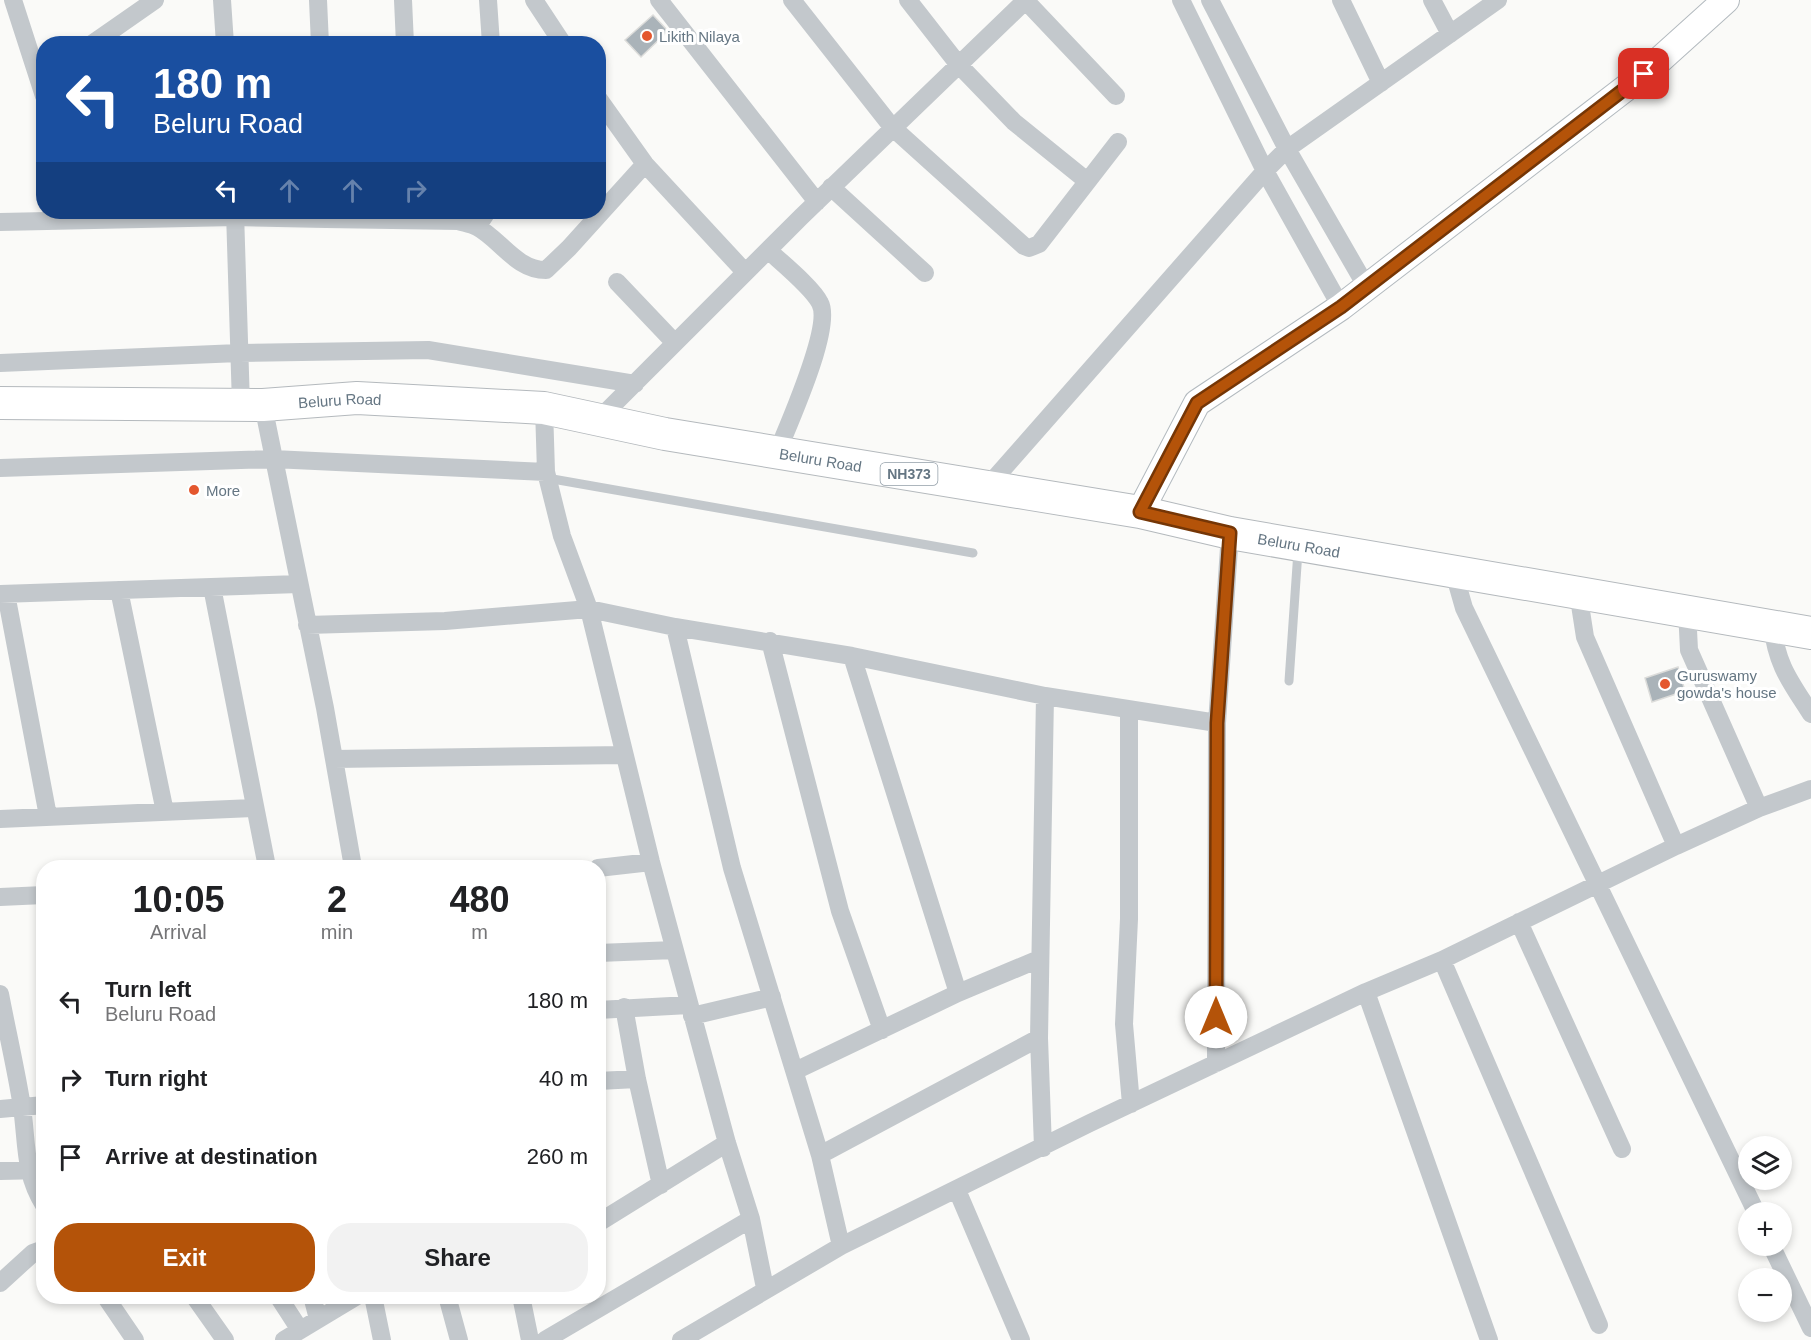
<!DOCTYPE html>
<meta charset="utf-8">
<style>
:root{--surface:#fff;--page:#f2f2f2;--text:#202124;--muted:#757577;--accent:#b45309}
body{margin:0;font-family:Helvetica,sans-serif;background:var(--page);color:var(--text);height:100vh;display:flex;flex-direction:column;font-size:22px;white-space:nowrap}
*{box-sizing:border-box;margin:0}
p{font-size:20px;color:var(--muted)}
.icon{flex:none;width:33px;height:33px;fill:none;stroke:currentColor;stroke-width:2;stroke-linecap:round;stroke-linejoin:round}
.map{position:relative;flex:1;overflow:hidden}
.drawer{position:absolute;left:36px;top:860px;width:570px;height:444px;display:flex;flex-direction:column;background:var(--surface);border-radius:24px;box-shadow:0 3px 9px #0003}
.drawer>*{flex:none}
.top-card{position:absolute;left:36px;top:36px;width:570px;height:183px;border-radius:24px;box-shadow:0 3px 9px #0003;background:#1a4fa0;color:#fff;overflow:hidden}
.fabs{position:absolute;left:1738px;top:1136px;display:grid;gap:12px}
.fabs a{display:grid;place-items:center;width:54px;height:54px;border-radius:50%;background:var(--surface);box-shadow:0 3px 9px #0003;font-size:30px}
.pin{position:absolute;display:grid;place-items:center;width:51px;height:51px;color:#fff;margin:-26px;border-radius:12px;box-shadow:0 3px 9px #0006}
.me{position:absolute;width:66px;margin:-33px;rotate:0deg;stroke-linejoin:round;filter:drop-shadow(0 0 4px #0008)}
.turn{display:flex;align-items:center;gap:21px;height:126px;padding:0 18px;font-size:27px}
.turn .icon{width:78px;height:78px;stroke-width:2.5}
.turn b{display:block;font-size:42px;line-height:51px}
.lanes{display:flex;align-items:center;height:57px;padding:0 18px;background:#0003;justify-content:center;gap:30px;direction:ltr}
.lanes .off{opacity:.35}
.eta{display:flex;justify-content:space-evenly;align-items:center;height:102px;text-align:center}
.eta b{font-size:36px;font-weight:600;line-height:42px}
.action{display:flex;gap:12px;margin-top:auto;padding:12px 18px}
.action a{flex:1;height:69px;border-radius:24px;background:var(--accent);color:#fff;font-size:24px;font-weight:600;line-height:69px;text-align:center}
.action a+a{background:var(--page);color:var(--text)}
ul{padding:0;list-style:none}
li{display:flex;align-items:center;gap:18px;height:78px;padding:0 18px}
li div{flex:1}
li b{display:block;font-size:22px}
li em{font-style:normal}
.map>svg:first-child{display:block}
.building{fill:#aab3b9;stroke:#dcdcda;stroke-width:1.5}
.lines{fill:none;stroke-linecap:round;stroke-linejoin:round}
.secondary-casing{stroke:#b3babf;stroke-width:28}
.highway-casing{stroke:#b4b9bd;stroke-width:34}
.lane{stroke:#c3c8cc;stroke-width:9}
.street{stroke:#c3c8cc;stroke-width:18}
.secondary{stroke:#fff;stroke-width:26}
.highway{stroke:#fff;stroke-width:32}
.route-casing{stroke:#753606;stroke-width:15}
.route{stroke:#b45309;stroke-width:10}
.poi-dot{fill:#e4572e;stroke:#fff;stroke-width:2}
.labels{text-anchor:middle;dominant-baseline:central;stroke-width:6;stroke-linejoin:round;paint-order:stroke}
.shield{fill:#fff;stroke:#939fa8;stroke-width:1.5}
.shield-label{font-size:14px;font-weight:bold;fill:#657683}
.poi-label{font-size:15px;fill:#657683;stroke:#fff;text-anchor:start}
.street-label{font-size:15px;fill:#657683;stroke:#fff}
</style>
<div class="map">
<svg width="1811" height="1340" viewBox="0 0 1811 1340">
<rect width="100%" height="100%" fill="#fafaf8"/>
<!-- building -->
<path class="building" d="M653,15L668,31L641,57L625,40Z
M1678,667L1685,691L1652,702L1645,678Z"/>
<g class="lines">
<!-- secondary casing -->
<g class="secondary-casing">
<path id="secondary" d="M1140,512L1197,403L1341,307L1644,74L1726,0"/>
</g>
<!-- highway casing -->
<g class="highway-casing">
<g id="highway">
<path id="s1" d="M0,403L263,405L357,398L544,408L665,434L1140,512L1230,533L1811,633"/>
</g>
</g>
<!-- lane -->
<path class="lane" d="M547,478L973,553
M1289,681L1298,551"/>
<!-- street -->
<path class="street" d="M13,0L44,96
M222,0L225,44
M318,0L320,44
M403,0L405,44
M488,0L491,44
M534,0L563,44
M659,0L817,202
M792,0L892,127L1024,246L1029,248L1039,244L1118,142
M908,0L958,64L1014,122L1087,181
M1025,0L1116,96
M1181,0L1265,171L1341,307
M1210,0L1287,149L1366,286
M1341,0L1381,83
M1432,0L1450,34
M92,44L155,0
M598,98L645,164L745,272
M831,187L925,273
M235,212L241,405
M326,219L458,221C464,223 471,224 477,227C500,239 516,270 546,270L569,248L645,164
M0,222L235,217L326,219V212
M477,227L487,212
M768,250C781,262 813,288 820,303C833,327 788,425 777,453
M617,282L675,343
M0,363L239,353L428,350L635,384
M263,405L325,708L353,867
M544,408L546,472L562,536L589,609L651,862L727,1143L751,1219L765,1288
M598,420L801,217L1026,0
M0,468L273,459L546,472
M987,487L1265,171L1287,149L1498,0
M1454,573L1464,608L1756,1212
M212,587L267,867
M119,590L165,812
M1578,592L1585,637L1676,846
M0,594L299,584
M6,594L48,816
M1687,610L1689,650L1759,808
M307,625L445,621L589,609L675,627L852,656L1045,696L1217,723L1230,533
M1772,625C1777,666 1790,681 1811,714
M675,627L732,868L820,1155L841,1246
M770,641L840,911L882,1030
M852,656L958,993
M1129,709V919L1124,1024L1131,1104
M334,759L625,755
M0,819L253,808
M598,868L651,862
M0,897L44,895
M1519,922L1622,1149
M598,953L675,950
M1442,960L1599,1325
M1366,992L1489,1340
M0,994C7,1031 16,1069 22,1107C27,1142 24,1174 44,1205
M624,1007L637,1079L661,1185
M598,1010L689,1005
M692,1016L772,997
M1039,1038L1043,1148
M1216,1063L1217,723
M795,1071L958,993L1039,959
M598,1081L637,1079
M0,1109L44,1105
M820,1155L1039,1038L1045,696
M0,1171L44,1170
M957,1190L1021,1340
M598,1223L727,1143
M1771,1245L1811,1328
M0,1283L33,1253L44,1249
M105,1296L135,1340
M194,1296L225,1340
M278,1296L300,1330
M312,1296L318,1319
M373,1296L382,1340
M447,1296L459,1340
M521,1296L530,1340
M284,1340L357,1296
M545,1340L751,1219
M681,1340L841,1246L1090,1123L1366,992L1442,960L1676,846L1759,808L1811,789"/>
<!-- secondary -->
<use href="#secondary" class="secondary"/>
<!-- highway -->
<use href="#highway" class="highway"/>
</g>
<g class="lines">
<!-- route casing -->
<g class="route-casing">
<path id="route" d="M1216,1017L1217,723L1230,533L1140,512L1197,403L1341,307L1644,74"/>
</g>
<!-- route -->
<use href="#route" class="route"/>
</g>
<!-- markers -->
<g class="poi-dot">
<circle cx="647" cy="36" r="6"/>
<circle cx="194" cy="490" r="6"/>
<circle cx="1665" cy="684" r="6"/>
</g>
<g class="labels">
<!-- shield labels -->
<rect class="shield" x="880.5" y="463" width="57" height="22" rx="4.5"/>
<g class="shield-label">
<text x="909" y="474">NH373</text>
</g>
<!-- poi labels -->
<g class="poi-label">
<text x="659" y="36">Likith Nilaya</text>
<text x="206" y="490">More</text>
<text x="1677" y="675">Guruswamy<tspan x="1677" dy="17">gowda's house</tspan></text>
</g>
<!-- street labels -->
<g class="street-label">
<text stroke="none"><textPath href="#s1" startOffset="340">Beluru Road</textPath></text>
<text stroke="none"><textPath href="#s1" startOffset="826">Beluru Road</textPath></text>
<text stroke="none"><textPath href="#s1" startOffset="1312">Beluru Road</textPath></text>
</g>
</g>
</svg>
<div class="fabs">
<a><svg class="icon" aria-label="layers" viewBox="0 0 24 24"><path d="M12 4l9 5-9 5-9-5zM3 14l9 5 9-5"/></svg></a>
<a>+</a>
<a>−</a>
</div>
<div class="pin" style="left:1644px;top:74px;background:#d93025"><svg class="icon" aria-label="arrive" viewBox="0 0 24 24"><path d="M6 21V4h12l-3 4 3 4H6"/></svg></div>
<svg class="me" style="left:1216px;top:1017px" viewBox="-20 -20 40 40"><circle r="19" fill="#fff"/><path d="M0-13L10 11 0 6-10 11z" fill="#b45309"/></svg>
<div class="top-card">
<div class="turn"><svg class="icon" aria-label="left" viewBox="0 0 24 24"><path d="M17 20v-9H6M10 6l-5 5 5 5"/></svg><div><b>180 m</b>Beluru Road</div></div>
<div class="lanes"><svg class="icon" aria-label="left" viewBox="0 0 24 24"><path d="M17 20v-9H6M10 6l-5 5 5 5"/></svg><svg class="icon off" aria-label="ahead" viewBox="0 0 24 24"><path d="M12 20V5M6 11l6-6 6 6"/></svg><svg class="icon off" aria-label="ahead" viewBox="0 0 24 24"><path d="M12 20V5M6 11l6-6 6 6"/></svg><svg class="icon off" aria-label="right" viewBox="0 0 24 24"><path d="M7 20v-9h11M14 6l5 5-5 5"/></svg></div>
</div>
<section class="drawer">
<div class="eta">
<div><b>10:05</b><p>Arrival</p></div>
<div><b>2</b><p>min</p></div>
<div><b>480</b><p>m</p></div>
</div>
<ul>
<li><svg class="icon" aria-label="left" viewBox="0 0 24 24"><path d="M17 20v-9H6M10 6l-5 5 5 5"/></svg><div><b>Turn left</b><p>Beluru Road</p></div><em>180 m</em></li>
<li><svg class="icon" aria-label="right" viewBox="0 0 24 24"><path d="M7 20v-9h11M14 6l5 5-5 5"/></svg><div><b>Turn right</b></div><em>40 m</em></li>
<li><svg class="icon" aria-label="arrive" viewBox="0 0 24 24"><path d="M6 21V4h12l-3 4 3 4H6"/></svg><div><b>Arrive at destination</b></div><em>260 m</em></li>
</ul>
<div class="action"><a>Exit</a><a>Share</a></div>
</section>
</div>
